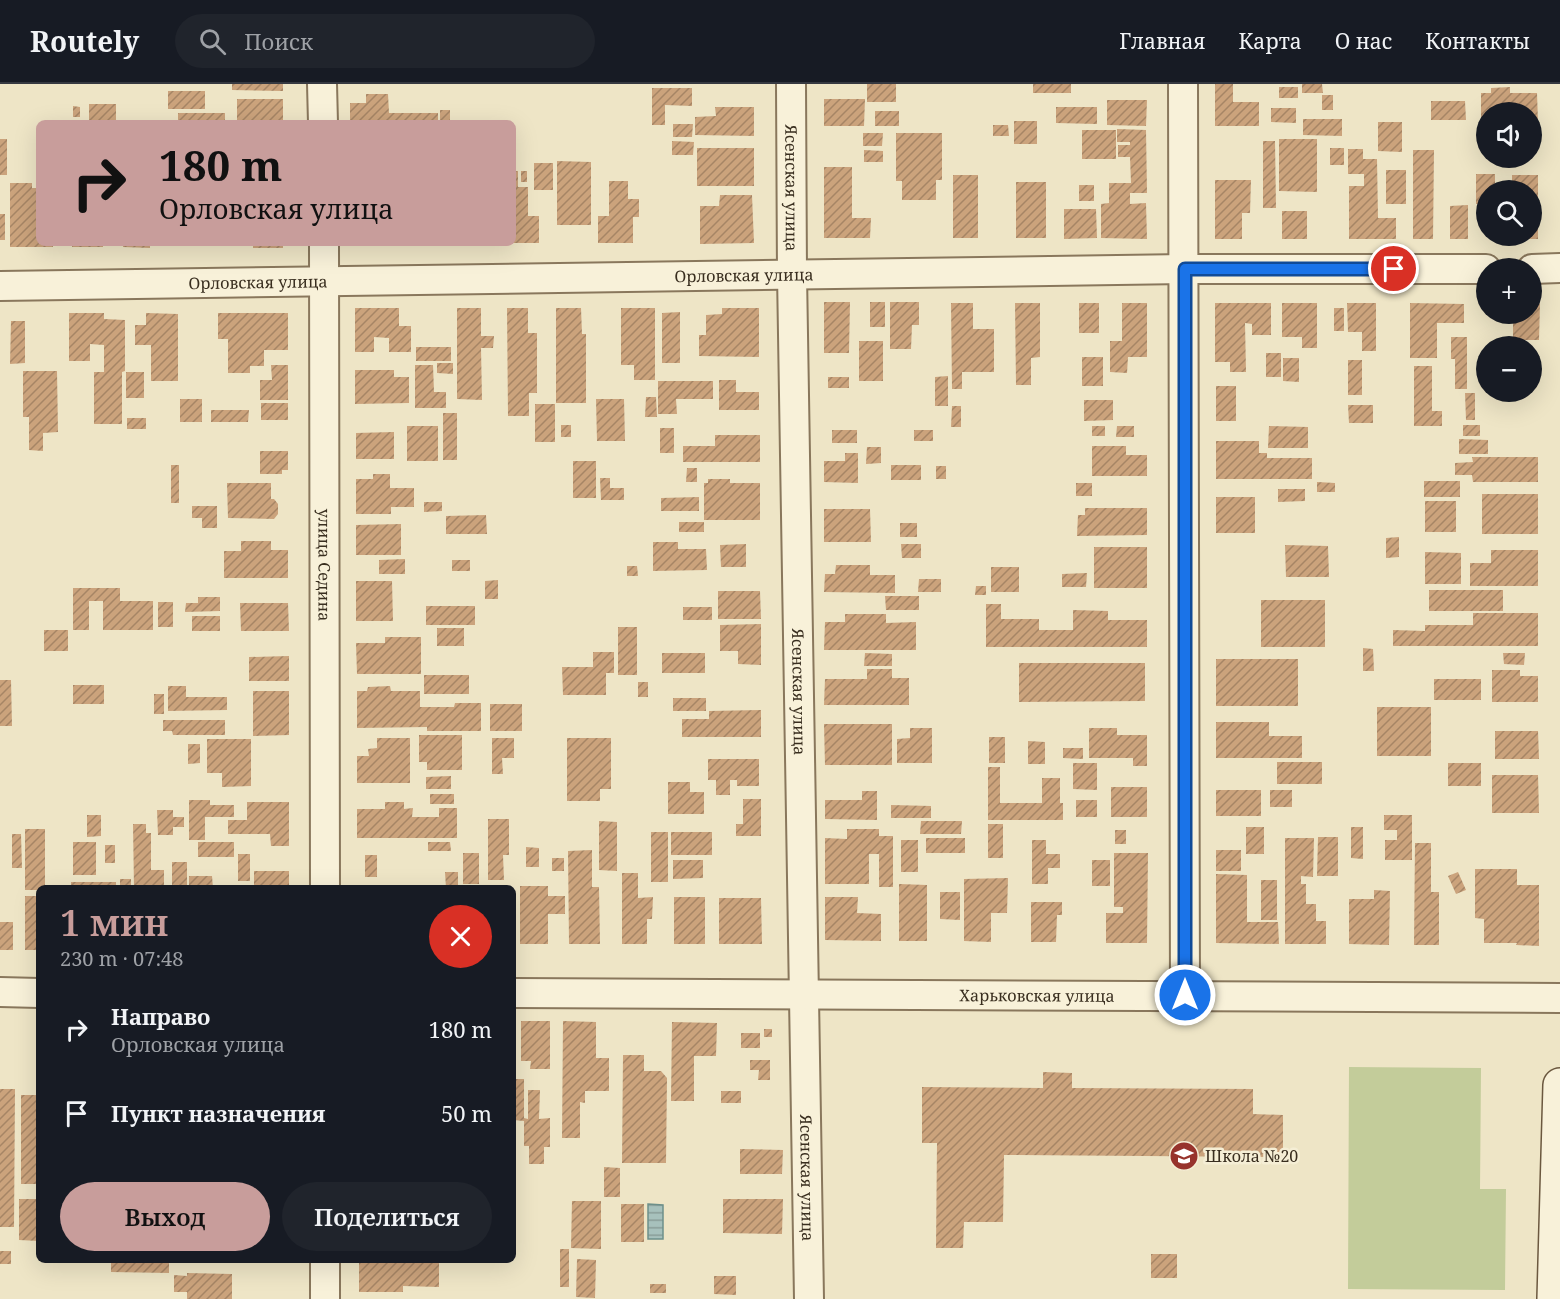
<!DOCTYPE html>
<html lang="ru">
<meta charset="utf-8">
<style>
:root{--surface:#171b24;--page:#20242c;--text:#f1f3f6;--muted:#9ea1a6;--line:#363941;--accent:#c89d9b}
body{margin:0;font-family:"Noto Serif",serif;background:var(--page);color:var(--text);height:100vh;display:flex;flex-direction:column;font-size:22px;white-space:nowrap}
*{box-sizing:border-box;margin:0}
p{font-size:20px;color:var(--muted)}
.icon{flex:none;width:33px;height:33px;fill:none;stroke:currentColor;stroke-width:2;stroke-linecap:round;stroke-linejoin:round}
.map{position:relative;flex:1;overflow:hidden}
.drawer{position:absolute;left:36px;top:801px;width:480px;height:378px;display:flex;flex-direction:column;background:var(--surface);border-radius:9px;box-shadow:0 6px 24px #0002}
.drawer>*{flex:none}
.guide{position:absolute;left:36px;top:36px;width:480px;height:126px;border-radius:9px;box-shadow:0 6px 24px #0002;background:#c89d9b;color:#111;overflow:hidden}
.fabs{position:absolute;left:1476px;top:18px;display:grid;gap:12px}
.fabs a{display:grid;place-items:center;width:66px;height:66px;border-radius:50%;background:var(--surface);box-shadow:0 6px 24px #0002;font-size:30px}
.pin{position:absolute;display:grid;place-items:center;width:51px;height:51px;color:#fff;margin:-26px;border:3px solid #fff;border-radius:50%;box-shadow:0 2px 6px #0007}
.me{position:absolute;width:66px;margin:-33px;rotate:0deg;stroke-linejoin:round;filter:drop-shadow(0 0 4px #0008)}
.turn{display:flex;align-items:center;gap:21px;height:126px;padding:0 24px;font-size:27px}
.turn .icon{width:78px;height:78px;stroke-width:2.5}
.turn b{display:block;font-size:42px;line-height:51px}
.round{display:grid;place-items:center;flex:none;width:63px;height:63px;border-radius:32px;background:var(--page)}
.summary{display:flex;align-items:center;justify-content:space-between;height:102px;padding:0 24px}
h1{font-size:36px;font-weight:600;line-height:45px;color:var(--accent)}
.primary-button{display:flex;gap:12px;margin-top:auto;padding:12px 24px}
.primary-button a{flex:1;height:69px;border-radius:36px;background:var(--accent);color:#111;font-size:24px;font-weight:600;line-height:69px;text-align:center}
.primary-button a+a{background:var(--page);color:var(--text)}
ul{padding:0;list-style:none}
li{display:flex;align-items:center;gap:18px;height:84px;padding:0 24px}
li div{flex:1}
li b{display:block;font-size:22px}
li em{font-style:normal}
header{display:flex;align-items:center;gap:36px;box-sizing:border-box;height:84px;padding:0 30px;background:var(--surface);border-bottom:2px solid var(--line)}
header strong{font-size:28px}
nav{display:flex;gap:33px;margin-inline-start:auto;font-size:21px}
.search{width:420px;height:54px;background:var(--page);display:flex;align-items:center;gap:15px;box-sizing:border-box;padding:0 21px;border-radius:33px;color:var(--muted);font-size:22px}
.map>svg:first-child{display:block}
.pitch{fill:#c3cc9a}
.water{fill:url(#water-rules);stroke:#6e908a;stroke-width:1.5}
.building{fill:url(#building-hatch)}
.lines{fill:none;stroke-linecap:round;stroke-linejoin:round}
.street-casing{stroke:#89775c;stroke-width:32}
.secondary-casing{stroke:#6b583f;stroke-width:36}
.street{stroke:#f8f1d9;stroke-width:28}
.secondary{stroke:#f8f1d9;stroke-width:33}
.route-casing{stroke:#114b97;stroke-width:15}
.route{stroke:#1a73e8;stroke-width:10}
.labels{text-anchor:middle;dominant-baseline:central;stroke-width:5;stroke-linejoin:round;paint-order:stroke}
.street-label{font-size:16px;fill:#392e1f;stroke:#f5eed5}
.poi-label{font-size:16px;fill:#392e1f;stroke:#f5eed5;text-anchor:start}
</style>
<header>
<strong>Routely</strong>
<div class="search"><svg class="icon" aria-label="search" viewBox="0 0 24 24"><circle cx="10" cy="10" r="6"/><path d="M15 15l6 6"/></svg>Поиск</div>
<nav><a>Главная</a><a>Карта</a><a>О нас</a><a>Контакты</a></nav>
</header>
<div class="map">
<svg width="1560" height="1215" viewBox="0 0 1560 1215">
<defs>
<pattern id="water-rules" width="6" height="5" patternUnits="userSpaceOnUse" patternTransform="scale(1.5)"><rect width="6" height="5" fill="#a7c1bc"/><path d="M0 2.5h6" fill="none" stroke="#899d98"/></pattern>
<pattern id="building-hatch" width="6" height="6" patternUnits="userSpaceOnUse" patternTransform="scale(1.5)"><rect width="6" height="6" fill="#cba37c"/><path d="M-1 1l2-2M0 6l6-6M5 7l2-2" fill="none" stroke="#a68565"/></pattern>
</defs>
<rect width="100%" height="100%" fill="#eee5c6"/>
<!-- pitch -->
<path class="pitch" d="M1349,983L1481,984L1480,1105H1506L1505,1206L1348,1205Z"/>
<!-- water -->
<path class="water" d="M648,1120L663,1121V1155H648Z"/>
<!-- building -->
<path class="building" d="M232,0H283V7L232,6Z
M867,0H896V18H867Z
M1033,0H1071V9H1033Z
M1215,0H1233V18H1259V42H1215Z
M1302,0H1322L1323,9H1302Z
M1279,3H1298V14H1279Z
M1510,3V9H1537L1538,38H1532V28H1486V38H1481V9H1491V4Z
M652,4H692V22L665,21V41H652Z
M168,7H205V25H168Z
M366,10H388L389,29H438V39H350V19H366Z
M1322,11H1333V26H1322Z
M237,15H283V39H237Z
M824,15H865L864,42H824Z
M1107,16H1147L1146,42L1107,41Z
M1431,17H1465L1466,36H1431Z
M89,20H116V39H89Z
M73,22L80,23V33H73Z
M715,23H754V52L695,51V33L716,32Z
M1056,23H1097V40L1056,39Z
M1271,24H1296V39L1271,38Z
M440,26H450V39H440Z
M875,27H899V42H875Z
M178,29H225V39H178Z
M1303,35H1342V52L1303,51Z
M1014,37H1037V60H1014Z
M1378,38H1402V68L1378,67Z
M673,40H693L692,53H673Z
M993,41H1008L1009,52H993Z
M1117,45L1146,46L1147,109H1130V120L1146,119L1147,155L1101,154V120L1109,119V99H1131L1130,73H1118V61H1130V58H1117Z
M1082,46H1116V75H1082Z
M863,49H883L882,62H863Z
M896,49H942V96H936V116H902V97H896Z
M0,55H7V91H0Z
M1279,55H1317V108L1279,107Z
M672,57L694,58L693,71H672Z
M1263,57H1275L1276,124H1263Z
M697,64H754V102H697Z
M1330,64H1344V81H1330Z
M1348,65H1363V75H1377L1378,134H1396V155H1349V102H1364V90H1348Z
M864,66L883,67V78H864Z
M1413,66H1434L1433,155H1413Z
M557,77L591,78V141H557Z
M534,79H553V106H534Z
M824,83H852V134H871L870,154H824Z
M1386,86H1406V120H1386Z
M513,87H518V103H528V132H539V159H513Z
M521,87H527V98H521Z
M1476,90H1495V106H1486V120H1476Z
M953,91H978V154H953Z
M1512,91H1538V155H1512V152H1532V106H1512Z
M1215,96H1251L1250,129H1242V155H1215Z
M609,97H628V115H639V133H633V159H598V132H609Z
M1016,98H1046V154H1016Z
M10,99H32V104H39V159H53V163H10Z
M1079,101H1094V117H1079Z
M720,111H752L754,159L700,160V122H719Z
M1468,121V155H1450V122Z
M1064,125H1096L1097,154L1064,155Z
M1282,127H1307V155H1282Z
M0,130H5V156H0Z
M72,159H103V163H72Z
M123,159H150V164L123,163Z
M253,159H283V164H253Z
M824,218H850L849,269H824Z
M870,218H885V243H870Z
M890,218H919V241H912L911,265H890Z
M951,219H973V245H994V288H962V305H952Z
M1015,219H1040V273L1031,274V301H1016Z
M1079,219H1099V249H1079Z
M1122,219H1147V273H1128L1127,289L1110,288V257H1122Z
M1215,219H1271V251H1252V240L1245,239L1246,288H1230V278H1215Z
M1282,219H1317V264H1302V253H1282Z
M1347,219H1376V267H1362V248H1348Z
M1410,219L1464,220V239H1437V274H1410Z
M1532,220H1540L1539,256H1513V239H1501V230H1532Z
M355,224H399V242H411V268H389V254L374,253V268H355Z
M457,224H481V252H494L493,264H481L482,316L457,315Z
M507,224H528V249H537V309H529V332H508Z
M556,224H581L582,250H586V319H556Z
M621,224H655V296H634V281H621Z
M722,224H759V273L699,272V251H706V231L722,230Z
M1334,224H1344V247H1334Z
M680,228V279H662V229Z
M69,229H104V235L125,236V287L122,288V340H94V288H104V261L90,260V277H69Z
M146,229L178,230V297H151V261H135V241H146Z
M218,229H288V266H264V282H250V289H228V255H218Z
M11,237H25V279L10,280Z
M1451,253H1467V305H1455V275H1451Z
M859,257H883V297H859Z
M416,263H451V277H416Z
M1266,269H1281V293H1266Z
M1082,273H1103V302H1082Z
M1283,274H1299V298L1283,297Z
M1348,276H1362V311H1348Z
M437,279H453V290L437,289Z
M271,281H288V316H260V296H272Z
M415,281H433L434,308H446V324H415Z
M1414,282H1432V327H1442V342H1414Z
M355,286H394V293H409V319L355,320Z
M23,287H57L58,348L43,349V367L29,366V333H23Z
M126,288H144V314H126Z
M948,292V322H935V293Z
M828,293H849V304H828Z
M719,296H736V308H759V326H719Z
M658,297H713V315H676L677,330H658Z
M1216,302H1236V337H1216Z
M1465,309H1475V336H1466Z
M646,313H656L657,333H645Z
M180,315H202V338H180Z
M596,315H624L625,357H597Z
M1084,316H1113V336L1084,337Z
M261,319H288V336H261Z
M535,320H555V358H535Z
M1348,321H1373V339H1349Z
M952,322H961V343H951Z
M211,326H249L248,338H211Z
M443,329H457V376H443Z
M127,334H146V345H127Z
M561,341H571V353H561Z
M1463,341H1480V352H1463Z
M407,342H438V377H407Z
M1092,342H1105V352H1092Z
M1117,342H1134V353H1116Z
M1269,342L1308,343V364H1268Z
M660,344H674V369H660Z
M832,346H857V359H832Z
M914,346H933V357H914Z
M394,348V375H356V349Z
M715,351H760V378H683V362H715Z
M1459,355L1488,356V370H1459Z
M1216,357H1259V369H1267V374H1312V395H1216Z
M1092,362H1126V371H1147V392H1092Z
M867,363H881V379L866,380Z
M260,367H288V386H282V390H260Z
M845,369H858V399L824,398V377H845Z
M1472,373H1538V398H1473L1472,391H1455V379L1473,378Z
M573,377H596V414H573Z
M171,381H179V419H171Z
M891,381H921V396H891Z
M936,382H946V395H936Z
M687,384H697V398H686Z
M373,390H390V404H414V423H391V430H356V395H373Z
M600,394H610V404H624V416H601Z
M708,395H730V399H760V436H704V399H708Z
M1424,397H1460V413H1424Z
M1317,398L1335,399V408H1317Z
M227,399H271V415H274L278,420V430L274,435L228,434Z
M1076,399H1092V412H1076Z
M1278,405H1305V417L1278,418Z
M1482,410H1538V450H1482Z
M699,413V427H661V414Z
M1216,413H1255V449H1216Z
M1425,417H1456V448H1425Z
M424,418H442V427L424,428Z
M192,422H217V444H202V434H192Z
M1085,424H1147V451L1077,452L1078,431H1085Z
M824,425H870L871,458H824Z
M486,431L487,450H446V432Z
M679,438H704V448H679Z
M900,439H917V453H900Z
M401,440V471H356V441Z
M1399,453V473L1386,474V454Z
M241,457H271V466H288V494H224V467H241Z
M653,458H678V465H706L707,486L653,487Z
M746,460V483H721L720,461Z
M901,460H921V474H902Z
M1285,461L1328,462L1329,493H1286Z
M1094,463H1147V504H1094Z
M1491,466H1538V502H1470V479H1491Z
M1425,468L1461,469V500H1425Z
M405,475V490H379V476Z
M452,476H470V487H452Z
M836,481H870V491H895V509L824,508L825,490H835Z
M627,482H637L638,492H627Z
M991,483H1019V508H991Z
M1087,489L1086,503H1062V490Z
M919,495H941V508H918Z
M498,496V515H485V497Z
M356,497H392L393,537H356Z
M976,502H986V511H975Z
M73,504H120V517H153V546H103V517H89V546H73Z
M1429,506H1503V527H1429Z
M718,507H760L761,535H718Z
M885,512H919V526H886Z
M198,513H220V527L185,528L186,519H198Z
M1261,516H1325V563H1261Z
M158,518H173V543H158Z
M240,519H288L289,547H241Z
M986,520H1001V535H1039V546H1073V526L1108,527V536H1147V563H986Z
M426,522H475V541H426Z
M683,523H712V536H683Z
M1473,529H1538V562H1393V546L1425,547V541H1473Z
M845,530H886V539L916,538V566H824L825,538H845Z
M192,532H220V547H192Z
M761,540V581L738,580V567H720V541Z
M618,543H637V591H618Z
M437,544H464V562H437Z
M44,546H68V567H44Z
M385,553H421V590H357L356,559H385Z
M1363,564L1373,565L1374,587H1363Z
M593,568H614V589H606V611H563L562,583H593Z
M662,569H705V589H662Z
M865,569L892,570V582H864Z
M1503,569H1525L1524,581L1504,580Z
M289,572V597H249V573Z
M1216,575H1298V622H1216Z
M1019,579H1145V617L1019,618Z
M867,585H892V594H909V621H824L825,595H867Z
M1492,586H1520V592H1538V618H1492Z
M424,591H469V610H424Z
M1434,595H1481V616H1434Z
M0,596H11L12,642H0Z
M638,598H648V613H638Z
M73,601H104V620H73Z
M168,602H186V613H227V626L168,627Z
M390,602L391,607H420V623H454L455,619H481V647H427V643L357,644V607H367L368,603Z
M253,607H289V651L253,652Z
M154,610H164V630H154Z
M673,614H706V627H673Z
M490,620H522V647H490Z
M1377,623H1431V672H1377Z
M761,626V653H682V635H709V627Z
M163,636H225V651H173L172,647H163Z
M1216,638H1269V652H1302V674H1216Z
M824,640H892V681H825Z
M910,644H932V679H897V655L910,654Z
M1089,644H1117V651H1147V682H1133V674H1089Z
M1495,647H1538L1539,675H1495Z
M419,651H462V686H427V678H419Z
M989,653H1005V679H989Z
M377,654H410V699H357V672H369L368,665L377,664Z
M492,654H514V674H502L503,690H492Z
M567,654H611V705H600V717H567Z
M207,655H251V702L222,703V689H207Z
M1028,657L1045,658V680H1028Z
M188,660H200V679L188,680Z
M1063,664H1083V675L1063,674Z
M708,675H759V702H737V696H730V711H716V696H708Z
M1277,678H1322V700H1277Z
M1073,679H1097V706L1073,705Z
M1448,679H1481V702H1448Z
M988,683H1000V719H1042V694H1060V719H1063V736H988Z
M1492,691H1538L1539,729H1492Z
M451,692V705H426V693Z
M668,698H690V708H704V730H668Z
M1111,703H1147V733H1111Z
M1216,706H1261V732H1216Z
M1270,706H1292V723H1270Z
M862,707H877V736L825,735V716H862Z
M430,710H454V720H430Z
M743,715H761V752H736V740H743Z
M189,716H210V721H234V733H205V756H189Z
M1076,716H1097V733H1076Z
M247,718H289V762H271L270,750H228V736H247Z
M385,718H404V725L413,724L412,733H439V724H457V754H357V725H385Z
M891,721L931,722V734H891Z
M157,726H173V733H184V743H173V751H158Z
M87,731H101V752L87,753Z
M1384,731H1412V776H1385V756H1397V746H1384Z
M488,735H509V771H503L504,796H488Z
M599,737L617,738V787L599,786Z
M921,737H962L961,750H920Z
M133,740H146V749H151V786H164V804H134Z
M988,740H1003V774H988Z
M1246,743H1264V770H1246Z
M1351,743H1363V775L1351,774Z
M25,745H45V804H39V806H25Z
M847,745H879V752H893V803H879V770H869V800H825V754L847,755Z
M1115,746H1126V760H1115Z
M651,748H668V798H651Z
M671,748H712V771H671Z
M12,750H21L22,784H12Z
M1318,753H1338V792H1317Z
M926,754H965V769H926Z
M1285,754H1314L1313,793L1301,792V800H1306V820H1316V837H1326V860H1285Z
M901,756H918V788H901Z
M1032,756H1046V770H1060V784H1048V800H1032Z
M73,758H96V791H73Z
M198,758H234V773H198Z
M428,758H450L451,767H428Z
M1415,759H1431V808H1439V861H1414Z
M105,761H115V779H105Z
M526,763L539,764V783H526Z
M592,766V803H599L600,860H569L568,767Z
M1216,766H1241V787H1216Z
M463,769H479V800H463Z
M1114,769H1148L1147,859H1106V829H1123V823H1114Z
M238,770H250V797H238Z
M365,771H377V793H365Z
M552,774H564V787H552Z
M673,776H703V794L673,795Z
M1092,776H1110V802H1092Z
M172,778H187V804H172Z
M1475,785H1517V801H1539V862L1516,861L1517,859H1484V835L1475,834Z
M254,787H289V804H254Z
M445,788H458V804H446Z
M1458,788L1466,806L1456,810L1448,792Z
M622,789H638V814L653,813L652,835H647V860H622Z
M1216,790L1247,791V838H1278L1279,860L1216,859Z
M189,792H212L213,804H189Z
M1008,794L1007,829H991V858L964,857V795Z
M120,795H131V804H120Z
M1261,796H1277V836H1261Z
M71,798H116V804H71Z
M899,800L927,801V857H899Z
M520,802H548V812H565V830H548V860H520Z
M1374,806L1390,807L1389,861L1349,860V815H1374Z
M940,808H960V836L940,835Z
M25,812H39V866H25Z
M674,813H705V860H674Z
M825,813H858L857,829L881,830V857L825,856Z
M719,814H761L762,860H719Z
M1031,818H1062V831H1057L1056,858H1031Z
M0,838H13V866H0Z
M521,937H550V985H530L531,977H521Z
M563,937L596,938V974H609V1007H585V1019L580,1018V1054H562Z
M672,938L717,939L716,972H694V1017H671Z
M764,945H772V953H764Z
M741,949H760V964H741Z
M623,971H644V987H661L667,994L666,1079H622Z
M750,976H770V996H758L759,986H750Z
M1043,988L1072,989V1004L1253,1005V1030L1283,1031V1073L1004,1071L1003,1138H964L963,1164H936L937,1059H922V1003L1043,1004Z
M513,995H524V1034L528,1035V1006H540L539,1035L550,1034V1063H544V1080H529V1062H524V1037L513,1036Z
M0,1005H15L14,1143H0Z
M721,1007H741V1019H721Z
M21,1011H39V1100H21Z
M740,1065L783,1066L782,1090H740Z
M604,1083L620,1084V1113H604Z
M19,1115H39V1157L19,1156Z
M723,1115H783L782,1150L723,1149Z
M572,1117H601V1165L571,1164Z
M621,1120H644V1158H621Z
M560,1165H569V1203H560Z
M0,1167H11V1180H0Z
M1151,1170H1177V1194H1151Z
M577,1175L596,1176L595,1214L576,1213Z
M111,1176H169V1189L111,1188Z
M359,1176H439V1203L403,1202V1208H359Z
M187,1189L232,1190V1215H187V1208H174V1191L187,1192Z
M714,1192H736V1211L714,1210Z
M650,1200H666V1209H650Z"/>
<g class="lines">
<!-- street casing -->
<g class="street-casing">
<g id="street">
<path d="M322,0L323,39"/>
<path id="s1" d="M791,0L792,190L809,1215"/>
<path d="M1183,0L1185,911"/>
<path id="s2" d="M324,159L325,804"/>
<path d="M1532,185L1560,184"/>
<path id="s3" d="M0,202L1185,185H1486"/>
<path d="M0,908L39,909"/>
<path id="s4" d="M513,909L1560,914"/>
<path d="M325,1215V1176"/>
</g>
</g>
<!-- secondary casing -->
<g class="secondary-casing">
<path id="secondary" d="M1554,1215L1560,1001"/>
</g>
<!-- street -->
<use href="#street" class="street"/>
<!-- secondary -->
<use href="#secondary" class="secondary"/>
</g>
<g class="lines">
<!-- route casing -->
<g class="route-casing">
<path id="route" d="M1185,911V185H1394"/>
</g>
<!-- route -->
<use href="#route" class="route"/>
</g>
<!-- icons -->
<defs>
<g id="school-disc" transform="scale(1.5)"><circle r="9.5" fill="#97332c" stroke="#f5eed5"/><path d="M0-5L7-2L0 1L-7-2ZM-4 1L0 2.5L4 1V4Q0 6-4 4Z" fill="#fff"/></g>
</defs>
<g fill-rule="evenodd">
<use href="#school-disc" x="1184" y="1072"/>
</g>
<g class="labels">
<!-- street labels -->
<g class="street-label">
<text stroke="none"><textPath href="#s1" startOffset="104">Ясенская улица</textPath></text>
<text stroke="none"><textPath href="#s3" startOffset="744">Орловская улица</textPath></text>
<text stroke="none"><textPath href="#s3" startOffset="258">Орловская улица</textPath></text>
<text stroke="none"><textPath href="#s2" startOffset="322">улица Седина</textPath></text>
<text stroke="none"><textPath href="#s1" startOffset="608">Ясенская улица</textPath></text>
<text stroke="none"><textPath href="#s4" startOffset="524">Харьковская улица</textPath></text>
<text stroke="none"><textPath href="#s1" startOffset="1094">Ясенская улица</textPath></text>
</g>
<!-- poi labels -->
<g class="poi-label">
<text x="1205" y="1072">Школа №20</text>
</g>
</g>
</svg>
<div class="fabs">
<a><svg class="icon" aria-label="sound" viewBox="0 0 24 24"><path d="M4 9h4l5-4v14l-5-4H4zM17 9q2 3 0 6"/></svg></a>
<a><svg class="icon" aria-label="search" viewBox="0 0 24 24"><circle cx="10" cy="10" r="6"/><path d="M15 15l6 6"/></svg></a>
<a>+</a>
<a>−</a>
</div>
<div class="pin" style="left:1394px;top:185px;background:#d93025"><svg class="icon" aria-label="arrive" viewBox="0 0 24 24"><path d="M6 21V4h12l-3 4 3 4H6"/></svg></div>
<svg class="me" style="left:1185px;top:911px" viewBox="-20 -20 40 40"><circle r="17" fill="#1a73e8" stroke="#fff" stroke-width="3"/><path d="M0-11L8 9 0 5-8 9z" fill="#fff"/></svg>
<div class="guide">
<div class="turn"><svg class="icon" aria-label="right" viewBox="0 0 24 24"><path d="M7 20v-9h11M14 6l5 5-5 5"/></svg><div><b>180 m</b>Орловская улица</div></div>
</div>
<section class="drawer">
<div class="summary"><div><h1>1 мин</h1><p>230 m · 07:48</p></div><a class="round" style="background:#d93025;color:#fff"><svg class="icon" aria-label="close" viewBox="0 0 24 24"><path d="M6 6l12 12M18 6L6 18"/></svg></a></div>
<ul>
<li><svg class="icon" aria-label="right" viewBox="0 0 24 24"><path d="M7 20v-9h11M14 6l5 5-5 5"/></svg><div><b>Направо</b><p>Орловская улица</p></div><em>180 m</em></li>
<li><svg class="icon" aria-label="arrive" viewBox="0 0 24 24"><path d="M6 21V4h12l-3 4 3 4H6"/></svg><div><b>Пункт назначения</b></div><em>50 m</em></li>
</ul>
<div class="primary-button"><a>Выход</a><a>Поделиться</a></div>
</section>
</div>
